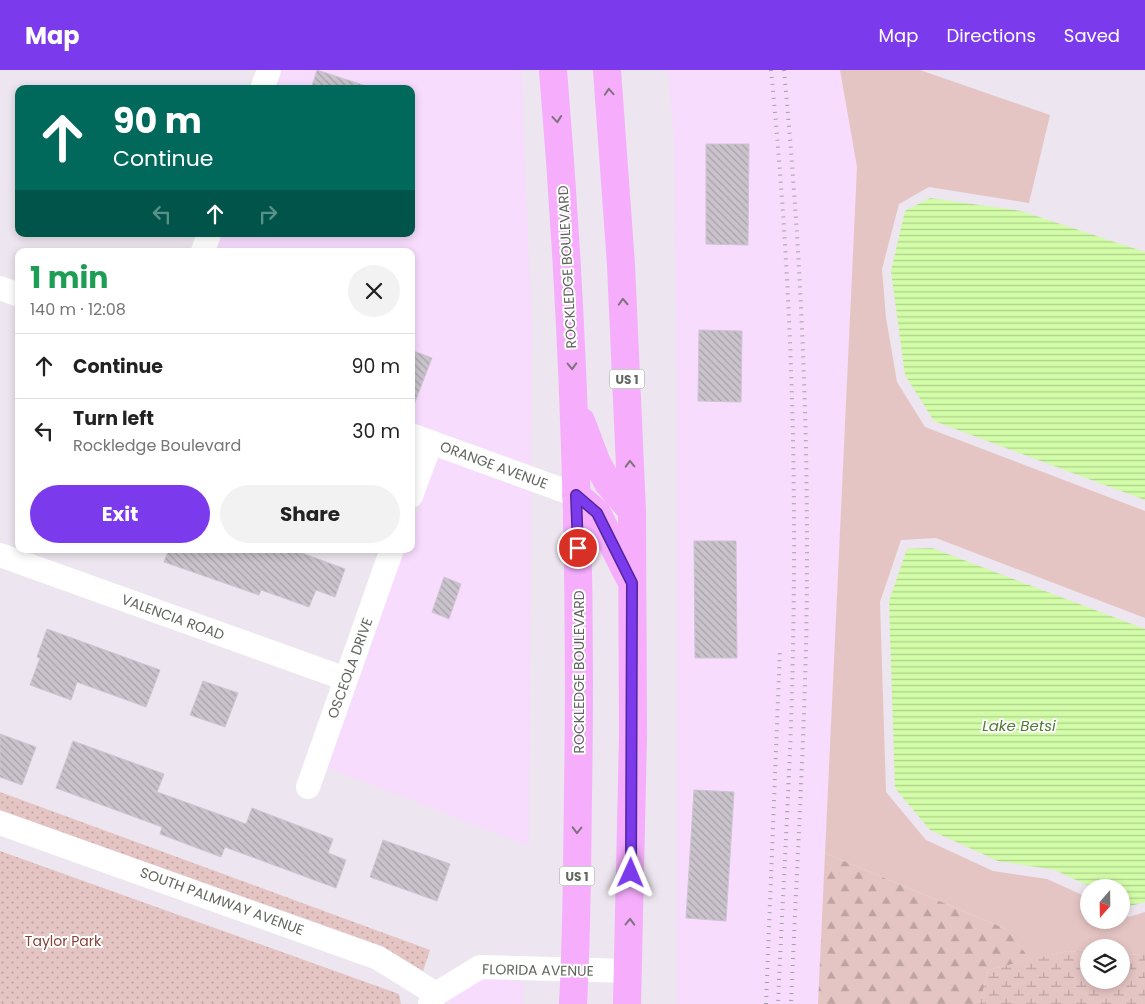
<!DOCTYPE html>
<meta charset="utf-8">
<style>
:root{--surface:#fff;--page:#f2f2f2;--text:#222;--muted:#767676;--line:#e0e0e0;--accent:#7c3aed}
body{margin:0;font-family:Poppins,sans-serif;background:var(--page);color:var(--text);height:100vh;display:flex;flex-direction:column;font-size:19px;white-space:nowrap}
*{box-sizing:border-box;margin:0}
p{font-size:16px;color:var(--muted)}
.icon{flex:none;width:28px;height:28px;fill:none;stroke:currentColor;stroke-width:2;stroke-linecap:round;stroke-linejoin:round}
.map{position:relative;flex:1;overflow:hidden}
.sheet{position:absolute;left:15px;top:178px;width:400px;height:305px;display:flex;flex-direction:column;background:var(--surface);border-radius:10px;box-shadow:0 2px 8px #0003}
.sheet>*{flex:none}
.guide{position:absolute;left:15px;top:15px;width:400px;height:152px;border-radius:10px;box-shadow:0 2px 8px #0003;background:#00695c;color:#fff;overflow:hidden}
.needle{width:32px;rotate:200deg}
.tools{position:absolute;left:1080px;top:809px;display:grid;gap:10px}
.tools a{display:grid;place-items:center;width:50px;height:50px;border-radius:50%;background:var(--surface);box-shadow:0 2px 8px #0003;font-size:25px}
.pin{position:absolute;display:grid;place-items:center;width:42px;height:42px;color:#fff;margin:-21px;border:2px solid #fff;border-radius:50%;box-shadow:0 1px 5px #0007}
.me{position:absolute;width:55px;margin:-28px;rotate:1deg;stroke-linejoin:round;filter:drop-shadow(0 0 4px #0008)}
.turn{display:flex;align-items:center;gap:18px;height:105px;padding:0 15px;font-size:22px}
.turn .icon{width:65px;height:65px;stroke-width:2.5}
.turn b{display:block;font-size:35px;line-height:42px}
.lanes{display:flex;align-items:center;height:48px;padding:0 15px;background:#0003;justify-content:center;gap:25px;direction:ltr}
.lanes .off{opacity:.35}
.round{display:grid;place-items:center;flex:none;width:52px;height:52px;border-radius:26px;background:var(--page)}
.head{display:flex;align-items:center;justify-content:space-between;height:85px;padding:0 15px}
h1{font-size:30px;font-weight:700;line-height:38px;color:#1e9e55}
.action{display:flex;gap:10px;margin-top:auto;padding:10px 15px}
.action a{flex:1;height:58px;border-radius:30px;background:var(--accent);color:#fff;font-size:20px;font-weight:700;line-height:58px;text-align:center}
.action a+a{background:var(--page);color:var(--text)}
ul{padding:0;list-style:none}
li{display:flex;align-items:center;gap:15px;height:65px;padding:0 15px;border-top:1px solid var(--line)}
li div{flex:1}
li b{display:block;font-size:19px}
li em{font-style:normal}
header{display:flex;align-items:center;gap:30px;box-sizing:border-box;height:70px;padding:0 25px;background:var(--accent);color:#fff}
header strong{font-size:24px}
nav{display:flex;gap:28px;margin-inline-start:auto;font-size:18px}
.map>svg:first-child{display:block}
.commercial{fill:#f7dcfd}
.grass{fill:#e5c5c3}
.forest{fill:url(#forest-firs)}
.wetland{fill:url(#wetland-marsh)}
.park{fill:url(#park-dots)}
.water{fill:url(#water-rules)}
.building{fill:url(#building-back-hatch);stroke:#cfc4d3}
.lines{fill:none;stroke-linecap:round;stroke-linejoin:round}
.minor{stroke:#fff;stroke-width:24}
.major{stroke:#f5adfc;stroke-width:28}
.rail{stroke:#a1a3a0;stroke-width:4;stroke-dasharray:1 6;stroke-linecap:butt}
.oneway{stroke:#7e737d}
.route-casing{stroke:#51269a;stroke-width:12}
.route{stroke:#7c3aed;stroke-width:9}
.labels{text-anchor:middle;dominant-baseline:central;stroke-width:4;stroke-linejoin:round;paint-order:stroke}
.shield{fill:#fff;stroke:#90938e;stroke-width:1}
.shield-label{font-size:12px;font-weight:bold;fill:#60655d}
.street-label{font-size:14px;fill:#60655d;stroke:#fff}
.park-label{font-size:14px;fill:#874239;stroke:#fff}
.water-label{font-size:15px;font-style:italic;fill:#517a33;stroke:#fff}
</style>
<header>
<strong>Map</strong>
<nav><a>Map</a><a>Directions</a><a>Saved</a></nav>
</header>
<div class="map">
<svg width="1145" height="934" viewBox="0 0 1145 934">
<defs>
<pattern id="forest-firs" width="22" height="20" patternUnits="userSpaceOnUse" patternTransform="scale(1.25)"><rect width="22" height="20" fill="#e5c5c3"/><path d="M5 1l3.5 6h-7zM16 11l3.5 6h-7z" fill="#bda4a2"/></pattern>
<pattern id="wetland-marsh" width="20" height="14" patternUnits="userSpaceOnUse" patternTransform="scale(1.25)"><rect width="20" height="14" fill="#e5c5c3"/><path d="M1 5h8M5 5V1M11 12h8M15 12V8" fill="none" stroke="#bda4a2"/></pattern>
<pattern id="park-dots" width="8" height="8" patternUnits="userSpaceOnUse" patternTransform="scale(1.25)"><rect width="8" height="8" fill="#e5c5c3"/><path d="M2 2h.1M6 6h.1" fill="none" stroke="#bda4a2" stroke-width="1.8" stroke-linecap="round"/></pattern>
<pattern id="water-rules" width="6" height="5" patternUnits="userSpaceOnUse" patternTransform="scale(1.25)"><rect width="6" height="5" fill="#d2fca8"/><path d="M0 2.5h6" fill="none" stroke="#aed08c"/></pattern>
<pattern id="building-back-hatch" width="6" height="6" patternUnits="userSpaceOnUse" patternTransform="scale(1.25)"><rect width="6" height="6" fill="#cac3cc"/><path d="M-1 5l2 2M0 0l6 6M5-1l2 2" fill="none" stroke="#a7a2a9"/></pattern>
</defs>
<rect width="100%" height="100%" fill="#ede5ef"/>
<!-- commercial -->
<path class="commercial" d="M281,0H521L532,257L531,395L411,352V181H214L221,164H411V19H274Z
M668,0H840L857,97L818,934H677V335L674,67Z
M437,387L531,422L529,776L326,697L404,479H411V459Z
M482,909L514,910L524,914L523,934H444Z"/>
<!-- grass -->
<path class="grass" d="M840,0H920L1050,45L1029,133L929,117L899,134L882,199L886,248L897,312L925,357L1145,441V548L936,468L901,470L880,532L886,722L926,770L993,801L1047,809L1089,828V850H1121V843L1128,847L1145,842V885L1121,884V878H1089V882L1067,881L1031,890L1006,859L825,783L857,97Z"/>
<!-- forest -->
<path class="forest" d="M825,783L1006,859L1031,890L988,900L980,934H818Z"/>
<!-- wetland -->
<path class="wetland" d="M1067,881L1089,882V910H1121V884L1145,885V934H980L988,900Z"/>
<!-- park -->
<path class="park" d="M0,722L430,880L423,901L382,876L0,740Z
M0,781L399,924L401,934H0Z"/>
<!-- water -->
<path class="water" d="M930,128L1021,141L1145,182V430L934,351L905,305L891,201L905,141Z
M932,478L1145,559V832L1130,836L1121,832V818L1091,817L1055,800L998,791L930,760L895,718L889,531L907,479Z"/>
<!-- building -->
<path class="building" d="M317,0L366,16L365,19H311Z
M706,74H749L748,175L706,174Z
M699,260L742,261L741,332L698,331Z
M411,280L432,288L413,337H411Z
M694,471H736L737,588H695Z
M169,479H291L345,499L335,527L316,520L309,537L261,520L259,525L164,492Z
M444,507L461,514L449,549L432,542Z
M47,559L160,600L146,637L77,612L71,630L30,615L40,588L37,587Z
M203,611L238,623L225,657L190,645Z
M0,664L36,677L22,715L0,707Z
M73,671L164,704L157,722L246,754L252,738L333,769L328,783L346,790L336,818L225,777L221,787L160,764L162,757L56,718Z
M694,720L734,722L726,851L686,848Z
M383,770L450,794L437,831L370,807Z"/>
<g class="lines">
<!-- minor -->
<path class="minor" d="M262,19L269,0
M203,181L209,164
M0,218L19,225
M411,365L576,425
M411,426L431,372
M0,485L346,609
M308,717L392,479
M0,753L378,888L436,924
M430,934L436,924L480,897L629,901"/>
<!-- major -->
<path class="major" d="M553,0C573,240 582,482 578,723C577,793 577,864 573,934
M607,0L621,195L632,441L633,666L627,934
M581,351L596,391L608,413L632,441
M576,425L597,443L629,507"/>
<!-- rail -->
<path class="rail" d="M771,0C790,192 797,385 793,577C791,696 783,815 778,934
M784,0C802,192 810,385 806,577C803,696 796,815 791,934
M766,934L780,579"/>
</g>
<!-- one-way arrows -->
<defs><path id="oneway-chevron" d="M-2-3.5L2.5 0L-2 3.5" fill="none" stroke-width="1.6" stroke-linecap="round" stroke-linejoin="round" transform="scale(1.25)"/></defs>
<g class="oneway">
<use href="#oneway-chevron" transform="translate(609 22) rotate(-94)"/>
<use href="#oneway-chevron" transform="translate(557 49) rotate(85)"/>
<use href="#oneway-chevron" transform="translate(623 232) rotate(-93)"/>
<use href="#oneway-chevron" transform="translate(572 296) rotate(88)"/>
<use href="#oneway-chevron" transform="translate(630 394) rotate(-92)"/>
<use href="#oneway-chevron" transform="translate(577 760) rotate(91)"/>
<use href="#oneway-chevron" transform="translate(630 852) rotate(-89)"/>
</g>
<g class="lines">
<!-- route casing -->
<g class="route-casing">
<path id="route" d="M578,478L576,425L597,443L632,513L631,803"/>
</g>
<!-- route -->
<use href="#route" class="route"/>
</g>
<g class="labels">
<!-- shield labels -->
<g class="shield">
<rect x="609.5" y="299.5" width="35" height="19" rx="4"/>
<rect x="559.5" y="796.5" width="35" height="19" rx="4"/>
</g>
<g class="shield-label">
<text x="627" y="309">US 1</text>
<text x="577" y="806">US 1</text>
</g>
<!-- street labels -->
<g class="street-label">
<text transform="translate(567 197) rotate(-93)">ROCKLEDGE BOULEVARD</text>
<text transform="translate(494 395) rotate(20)">ORANGE AVENUE</text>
<text transform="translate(173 547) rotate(20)">VALENCIA ROAD</text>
<text transform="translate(350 598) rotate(-70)">OSCEOLA DRIVE</text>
<text transform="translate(579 602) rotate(-90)">ROCKLEDGE BOULEVARD</text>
<text transform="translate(222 831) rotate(20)">SOUTH PALMWAY AVENUE</text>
<text transform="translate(538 900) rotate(1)">FLORIDA AVENUE</text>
</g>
<!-- park labels -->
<g class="park-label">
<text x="63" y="871">Taylor Park</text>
</g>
<!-- water labels -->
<g class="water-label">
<text x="1019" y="655">Lake Betsi</text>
</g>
</g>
</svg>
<div class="tools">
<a><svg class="needle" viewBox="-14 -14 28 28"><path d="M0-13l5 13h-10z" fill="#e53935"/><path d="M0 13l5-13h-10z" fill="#767676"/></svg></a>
<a><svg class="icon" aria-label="layers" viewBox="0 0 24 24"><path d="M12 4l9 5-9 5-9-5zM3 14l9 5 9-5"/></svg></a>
</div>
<div class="pin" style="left:578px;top:478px;background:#d93025"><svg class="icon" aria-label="arrive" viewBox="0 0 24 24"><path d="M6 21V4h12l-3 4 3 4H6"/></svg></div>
<svg class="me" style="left:631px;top:803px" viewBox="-20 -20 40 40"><path d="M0-17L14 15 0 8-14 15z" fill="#7c3aed" stroke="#fff" stroke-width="4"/></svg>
<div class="guide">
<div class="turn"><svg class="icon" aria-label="ahead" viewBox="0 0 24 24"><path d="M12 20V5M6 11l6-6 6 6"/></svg><div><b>90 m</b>Continue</div></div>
<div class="lanes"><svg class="icon off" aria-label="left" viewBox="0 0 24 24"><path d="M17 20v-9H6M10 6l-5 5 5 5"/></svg><svg class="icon" aria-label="ahead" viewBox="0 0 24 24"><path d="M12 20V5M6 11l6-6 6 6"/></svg><svg class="icon off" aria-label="right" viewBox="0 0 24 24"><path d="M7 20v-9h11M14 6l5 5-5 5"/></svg></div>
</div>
<section class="sheet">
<div class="head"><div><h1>1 min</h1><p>140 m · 12:08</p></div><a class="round"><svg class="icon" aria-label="close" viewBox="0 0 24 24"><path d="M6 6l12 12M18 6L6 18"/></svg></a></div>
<ul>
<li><svg class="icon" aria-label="ahead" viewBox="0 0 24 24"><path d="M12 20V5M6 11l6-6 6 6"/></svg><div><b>Continue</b></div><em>90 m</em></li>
<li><svg class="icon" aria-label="left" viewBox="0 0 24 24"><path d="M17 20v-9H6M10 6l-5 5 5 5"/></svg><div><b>Turn left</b><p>Rockledge Boulevard</p></div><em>30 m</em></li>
</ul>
<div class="action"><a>Exit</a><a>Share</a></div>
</section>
</div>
